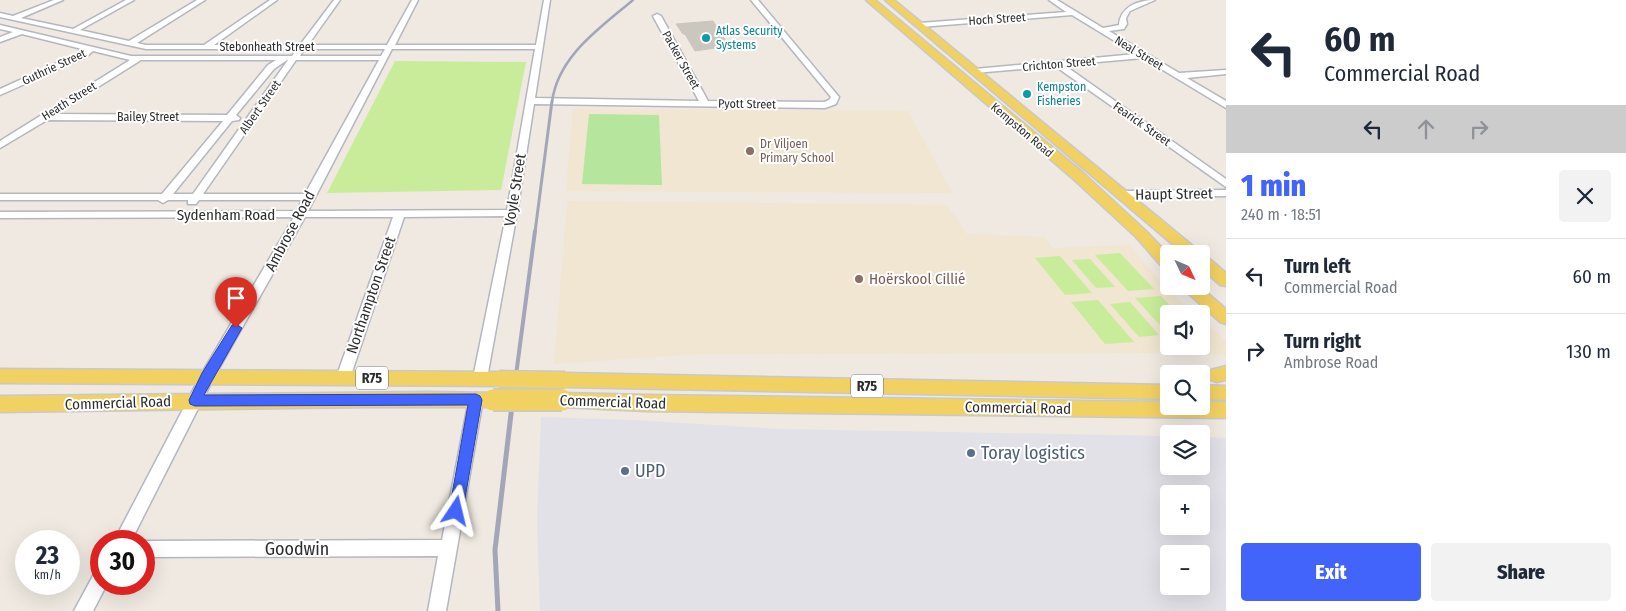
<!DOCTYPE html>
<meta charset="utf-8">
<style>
:root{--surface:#fff;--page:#f2f2f3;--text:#1f2937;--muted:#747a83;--line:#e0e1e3;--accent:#4264fb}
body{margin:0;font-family:"Fira Sans Condensed",sans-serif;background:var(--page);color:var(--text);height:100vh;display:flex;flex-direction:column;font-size:19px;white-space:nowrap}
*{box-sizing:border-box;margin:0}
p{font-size:16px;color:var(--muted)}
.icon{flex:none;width:28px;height:28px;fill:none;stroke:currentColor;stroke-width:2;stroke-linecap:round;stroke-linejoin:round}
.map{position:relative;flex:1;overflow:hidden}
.side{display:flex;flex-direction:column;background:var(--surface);width:400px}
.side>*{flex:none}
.banner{background:#fff;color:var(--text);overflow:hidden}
.needle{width:32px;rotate:134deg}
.buttons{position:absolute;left:1160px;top:245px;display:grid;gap:10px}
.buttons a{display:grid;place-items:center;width:50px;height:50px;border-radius:5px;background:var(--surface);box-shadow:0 5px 20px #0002;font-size:25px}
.speed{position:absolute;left:15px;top:530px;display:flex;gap:10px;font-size:25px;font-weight:700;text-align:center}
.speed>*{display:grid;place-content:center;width:65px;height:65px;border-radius:50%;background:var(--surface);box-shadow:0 5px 20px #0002;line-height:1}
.speed small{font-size:12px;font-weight:400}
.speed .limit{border:8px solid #d22;background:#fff;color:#111}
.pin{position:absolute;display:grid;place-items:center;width:42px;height:42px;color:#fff;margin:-51px -21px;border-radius:50% 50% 50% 0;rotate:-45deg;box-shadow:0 0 5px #0007}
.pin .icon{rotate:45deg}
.me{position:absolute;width:55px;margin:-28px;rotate:10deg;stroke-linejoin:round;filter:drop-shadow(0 0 4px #0008)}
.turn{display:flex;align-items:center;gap:18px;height:105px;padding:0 15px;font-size:22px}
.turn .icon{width:65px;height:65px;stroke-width:2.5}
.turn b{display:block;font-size:35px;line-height:42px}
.lanes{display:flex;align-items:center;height:48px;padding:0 15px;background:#0003;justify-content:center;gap:25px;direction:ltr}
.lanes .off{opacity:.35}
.round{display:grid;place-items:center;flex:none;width:52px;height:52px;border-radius:5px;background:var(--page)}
.headline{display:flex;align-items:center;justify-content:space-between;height:85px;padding:0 15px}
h1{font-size:30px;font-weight:800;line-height:38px;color:var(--accent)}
.primary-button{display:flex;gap:10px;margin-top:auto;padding:10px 15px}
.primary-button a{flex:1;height:58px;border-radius:5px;background:var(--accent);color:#fff;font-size:20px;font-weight:800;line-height:58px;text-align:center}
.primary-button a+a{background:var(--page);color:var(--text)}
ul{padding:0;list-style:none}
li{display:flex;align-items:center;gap:15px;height:75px;padding:0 15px;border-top:1px solid var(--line)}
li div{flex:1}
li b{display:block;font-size:19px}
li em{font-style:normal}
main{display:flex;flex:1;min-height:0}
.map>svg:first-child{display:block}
.industrial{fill:#e3e1e8;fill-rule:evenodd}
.education{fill:#f0e6d1}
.green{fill:#b6e59e}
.pitch{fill:#c9ec9a}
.building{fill:#cbc7bf;stroke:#cbc5ba}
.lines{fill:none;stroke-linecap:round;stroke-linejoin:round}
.minor-casing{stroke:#b4b7c1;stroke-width:3}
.major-casing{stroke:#c9c9c9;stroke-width:3}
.minor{fill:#fff;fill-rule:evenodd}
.major{fill:#f2d163;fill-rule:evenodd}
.rail-far3{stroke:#a3a6b8;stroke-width:2.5}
.rail-far2{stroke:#a3a6b8;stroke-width:3}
.rail-far1{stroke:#a3a6b8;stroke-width:4}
.rail{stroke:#a3a6b8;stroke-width:5}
.major-bridge-far1-casing{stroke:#c9c9c9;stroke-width:19;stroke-linecap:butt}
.major-bridge-casing{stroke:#c9c9c9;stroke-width:24;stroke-linecap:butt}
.major-bridge-far1{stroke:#f2d163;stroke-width:16}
.major-bridge{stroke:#f2d163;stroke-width:21}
.route{fill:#4264fb;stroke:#2b41a3}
.culture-dot{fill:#0f9aa8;stroke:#fff;stroke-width:2}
.education-dot{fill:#8d6e63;stroke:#fff;stroke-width:2}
.service-dot{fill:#5c6f8a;stroke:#fff;stroke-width:2}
.labels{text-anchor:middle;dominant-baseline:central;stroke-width:4;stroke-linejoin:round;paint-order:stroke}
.far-street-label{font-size:12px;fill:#2e2e2e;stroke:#fff}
.far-culture-label{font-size:12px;fill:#0d838f;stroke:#fff;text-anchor:start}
.far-education-label{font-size:12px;fill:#785e54;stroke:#fff;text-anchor:start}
.shield{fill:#fff;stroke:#6d6d6d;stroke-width:1}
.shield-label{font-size:14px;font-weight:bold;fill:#2e2e2e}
.street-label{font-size:15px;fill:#2e2e2e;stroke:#fff}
.education-label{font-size:15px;fill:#785e54;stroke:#fff;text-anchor:start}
.near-service-label{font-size:18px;fill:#4e5e75;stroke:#fff;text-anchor:start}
.near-street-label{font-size:18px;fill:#2e2e2e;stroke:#fff}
</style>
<main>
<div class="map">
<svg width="1226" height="611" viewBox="0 0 1226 611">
<rect width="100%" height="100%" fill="#efe9e1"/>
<!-- industrial -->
<path class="industrial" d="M541,417L633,420L779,429L1169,436V466H1201V437L1226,438V611H540L537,521ZM1169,494H1201V526H1169ZM1169,554H1201V586H1169Z"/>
<!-- education -->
<path class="education" d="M573,109L908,111L952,193L566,191Z
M567,201L947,205L967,234L1045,237L1053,248L1129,245L1168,290L1195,314H1169V346H1201V319L1226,341V355L1178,353L696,354L554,364Z"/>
<!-- green -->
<path class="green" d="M589,114L659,115L662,185L582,184Z"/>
<!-- pitch -->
<path class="pitch" d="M395,61L526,62L501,190L327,193Z
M1120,253L1154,289L1128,291L1095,255Z
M1060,256L1092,293L1065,295L1035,258Z
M1090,259L1115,287L1096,288L1072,260Z
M1161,296L1178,314H1169V335L1135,298Z
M1098,300L1134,342L1105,344L1071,302Z
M1130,302L1159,335L1139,337L1110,304Z"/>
<!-- building -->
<path class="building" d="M713,21L729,46L695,51L685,34H683L676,24Z"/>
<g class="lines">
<!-- minor casing -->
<g class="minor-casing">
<path id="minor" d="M54,0H63L21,18L73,29L126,0H134L80,30L129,41L197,0H205L137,43L146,45H204L270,0H277L214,45H300L334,0H340L308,45H387L412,0H418L395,45H536L544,0H550L535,98L699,101L653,16L657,14L661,16L708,101L824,102L829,100L831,97L751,0H758L839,97L836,104L825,108L534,104L517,213L487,378L485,382L480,383L475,382L473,378L506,216L404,217L350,378L348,382L343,383L338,382L336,378L393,217H305L213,379L131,541H114L202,373L294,217L0,218V212L297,211L302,200H199L196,204H188V200H168L163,203L158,200H0V194H162L223,121L47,120L0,148V141L130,60L93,51L86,57L0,95V89L86,50L22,34L0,42V37L13,32L0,29V25L131,56H292L297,49H146L0,17V13L13,16ZM304,49H385L381,56H300ZM392,49H535L507,210L308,211ZM141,60H276L268,65L227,115L55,114ZM287,60H288L193,194H173L232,121L239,120L240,118L236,115L274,69ZM296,60H379L305,194H203Z
M1049,0H1057L1103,28L1119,25C1120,7 1138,0 1155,0L1130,11L1126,18L1127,24L1124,29L1109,31L1179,73L1226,70V74L1187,78L1226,101V108L1143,58L1064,65L1226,179V187L1055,66L975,73L971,71L975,69L1136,54L1072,15L920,27L916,25L920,23L1066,12Z
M1226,190V196L1122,197L1117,194L1122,191Z
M476,393L481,395L483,399L446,611H428L438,556L144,557V541L442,540L469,399L471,395Z
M101,569V584H107L93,611H74L95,572Z"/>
</g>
<!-- major casing -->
<g class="major-casing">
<path id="major" d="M866,0H875L1081,171L1146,231L1169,255V270L1164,269L1136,237L1071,177Z
M885,0H894L1199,251L1201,254H1184Z
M1201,255L1206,256L1226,273V286L1220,285L1201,268Z
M1180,286H1199L1226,309V324L1220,322Z
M1226,366V380L1217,382L1211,380L1208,375L1211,370Z
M0,369L499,372L505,374L508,379L505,384L499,386L0,383Z
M565,373L1169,385V399L565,387L559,385L556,380L559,375Z
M1201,385L1226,386V400L1201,399Z
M431,392L493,393L500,395L502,400L500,405L493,407H370L0,412V396Z
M562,393L646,395L1169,402V406H1201V402H1226V418L646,411L562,407L555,405L553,400L555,395Z"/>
</g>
<!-- minor -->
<use href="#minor" class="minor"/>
<!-- major -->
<use href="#major" class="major"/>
<!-- rail-far3 -->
<path class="rail-far3" d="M552,102C558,56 600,28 633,0"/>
<!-- rail-far2 -->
<path class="rail-far2" d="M535,232L552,101"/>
<!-- rail-far1 -->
<path class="rail-far1" d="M513,398L535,231"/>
<!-- rail -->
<path class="rail" d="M498,611L495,550L513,397"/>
<!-- major-bridge-far1 casing -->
<g class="major-bridge-far1-casing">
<path id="major-bridge-far1" d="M499,379L565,380"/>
</g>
<!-- major-bridge casing -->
<g class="major-bridge-casing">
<path id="major-bridge" d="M493,400H562"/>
</g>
<!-- major-bridge-far1 -->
<use href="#major-bridge-far1" class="major-bridge-far1"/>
<!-- major-bridge -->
<use href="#major-bridge" class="major-bridge"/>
</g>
<!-- route -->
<path class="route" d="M236,324L242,328L204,395L476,394L480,396L482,400L462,516L456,518L451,516L449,511L468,405L195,406L190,404L189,400L202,373L232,325Z"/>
<!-- markers -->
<g class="culture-dot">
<circle cx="706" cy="38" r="5"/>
<circle cx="1027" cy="94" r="5"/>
</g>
<g class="education-dot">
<circle cx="750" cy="151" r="5"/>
<circle cx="859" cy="279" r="5"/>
</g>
<g class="service-dot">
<circle cx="971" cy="453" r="5"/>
<circle cx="625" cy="471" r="5"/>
</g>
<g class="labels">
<!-- far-street labels -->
<g class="far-street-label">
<text transform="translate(997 19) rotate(-4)">Hoch Street</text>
<text x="267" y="47">Stebonheath Street</text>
<text transform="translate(1139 53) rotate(31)">Neal Street</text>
<text transform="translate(681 60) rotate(61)">Packer Street</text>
<text transform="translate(1059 64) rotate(-5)">Crichton Street</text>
<text transform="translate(54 67) rotate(-25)">Guthrie Street</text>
<text transform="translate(69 101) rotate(-32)">Heath Street</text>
<text transform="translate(747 104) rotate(1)">Pyott Street</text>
<text transform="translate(260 107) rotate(-55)">Albert Street</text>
<text x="148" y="117">Bailey Street</text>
<text transform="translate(1142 124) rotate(35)">Fearick Street</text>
<text transform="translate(1022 130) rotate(40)">Kempston Road</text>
</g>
<!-- far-culture labels -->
<g class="far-culture-label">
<text x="716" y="31">Atlas Security<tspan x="716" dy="14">Systems</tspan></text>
<text x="1037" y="87">Kempston<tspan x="1037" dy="14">Fisheries</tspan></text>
</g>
<!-- far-education labels -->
<g class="far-education-label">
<text x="760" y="144">Dr Viljoen<tspan x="760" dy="14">Primary School</tspan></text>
</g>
<!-- shield labels -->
<g class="shield">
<rect x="356" y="366.5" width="32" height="23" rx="4"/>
<rect x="851" y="374.5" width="32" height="23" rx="4"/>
</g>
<g class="shield-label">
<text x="372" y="378">R75</text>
<text x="867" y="386">R75</text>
</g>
<!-- street labels -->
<g class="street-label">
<text transform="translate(515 190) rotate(-81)">Voyle Street</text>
<text transform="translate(1174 194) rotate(-1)">Haupt Street</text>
<text x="226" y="215">Sydenham Road</text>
<text transform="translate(290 231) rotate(-62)">Ambrose Road</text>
<text transform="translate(371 295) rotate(-71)">Northampton Street</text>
<text transform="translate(613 402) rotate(2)">Commercial Road</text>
<text transform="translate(118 403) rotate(-2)">Commercial Road</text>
<text transform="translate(1018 408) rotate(1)">Commercial Road</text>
</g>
<!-- education labels -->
<g class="education-label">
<text x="869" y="279">Hoërskool Cillié</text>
</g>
<!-- near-service labels -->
<g class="near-service-label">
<text x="981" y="453">Toray logistics</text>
<text x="635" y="471">UPD</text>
</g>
<!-- near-street labels -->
<g class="near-street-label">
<text x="297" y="549">Goodwin</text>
</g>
</g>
</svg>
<div class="buttons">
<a><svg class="needle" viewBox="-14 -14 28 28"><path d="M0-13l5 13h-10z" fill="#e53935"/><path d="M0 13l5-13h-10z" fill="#747a83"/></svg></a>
<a><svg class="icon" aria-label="sound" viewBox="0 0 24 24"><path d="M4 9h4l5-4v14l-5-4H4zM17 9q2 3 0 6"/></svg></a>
<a><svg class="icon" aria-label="search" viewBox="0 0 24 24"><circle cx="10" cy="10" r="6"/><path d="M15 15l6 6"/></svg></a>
<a><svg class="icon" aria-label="layers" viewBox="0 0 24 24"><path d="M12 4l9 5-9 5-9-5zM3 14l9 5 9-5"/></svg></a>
<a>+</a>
<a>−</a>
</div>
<div class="speed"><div>23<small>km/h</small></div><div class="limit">30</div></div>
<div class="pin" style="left:236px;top:328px;background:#d93025"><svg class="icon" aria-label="arrive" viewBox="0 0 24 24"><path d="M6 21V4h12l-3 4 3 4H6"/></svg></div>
<svg class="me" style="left:456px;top:511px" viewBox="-20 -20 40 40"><path d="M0-17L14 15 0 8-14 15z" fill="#4264fb" stroke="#fff" stroke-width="4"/></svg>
</div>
<section class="side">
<div class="banner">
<div class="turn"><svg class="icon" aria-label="left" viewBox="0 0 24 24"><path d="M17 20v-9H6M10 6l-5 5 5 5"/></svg><div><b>60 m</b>Commercial Road</div></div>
<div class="lanes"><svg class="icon" aria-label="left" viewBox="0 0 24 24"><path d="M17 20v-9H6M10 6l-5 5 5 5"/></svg><svg class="icon off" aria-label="ahead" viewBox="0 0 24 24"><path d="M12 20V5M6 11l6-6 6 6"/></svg><svg class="icon off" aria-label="right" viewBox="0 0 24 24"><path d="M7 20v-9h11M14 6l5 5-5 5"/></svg></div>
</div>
<div class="headline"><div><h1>1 min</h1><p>240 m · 18:51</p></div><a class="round"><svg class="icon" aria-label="close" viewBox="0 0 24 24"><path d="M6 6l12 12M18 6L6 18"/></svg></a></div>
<ul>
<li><svg class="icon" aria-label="left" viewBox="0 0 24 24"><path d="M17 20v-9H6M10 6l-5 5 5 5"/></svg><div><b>Turn left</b><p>Commercial Road</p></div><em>60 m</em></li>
<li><svg class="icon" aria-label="right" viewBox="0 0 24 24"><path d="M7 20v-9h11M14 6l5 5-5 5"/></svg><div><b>Turn right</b><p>Ambrose Road</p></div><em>130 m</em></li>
</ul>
<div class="primary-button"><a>Exit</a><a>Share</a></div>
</section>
</main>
